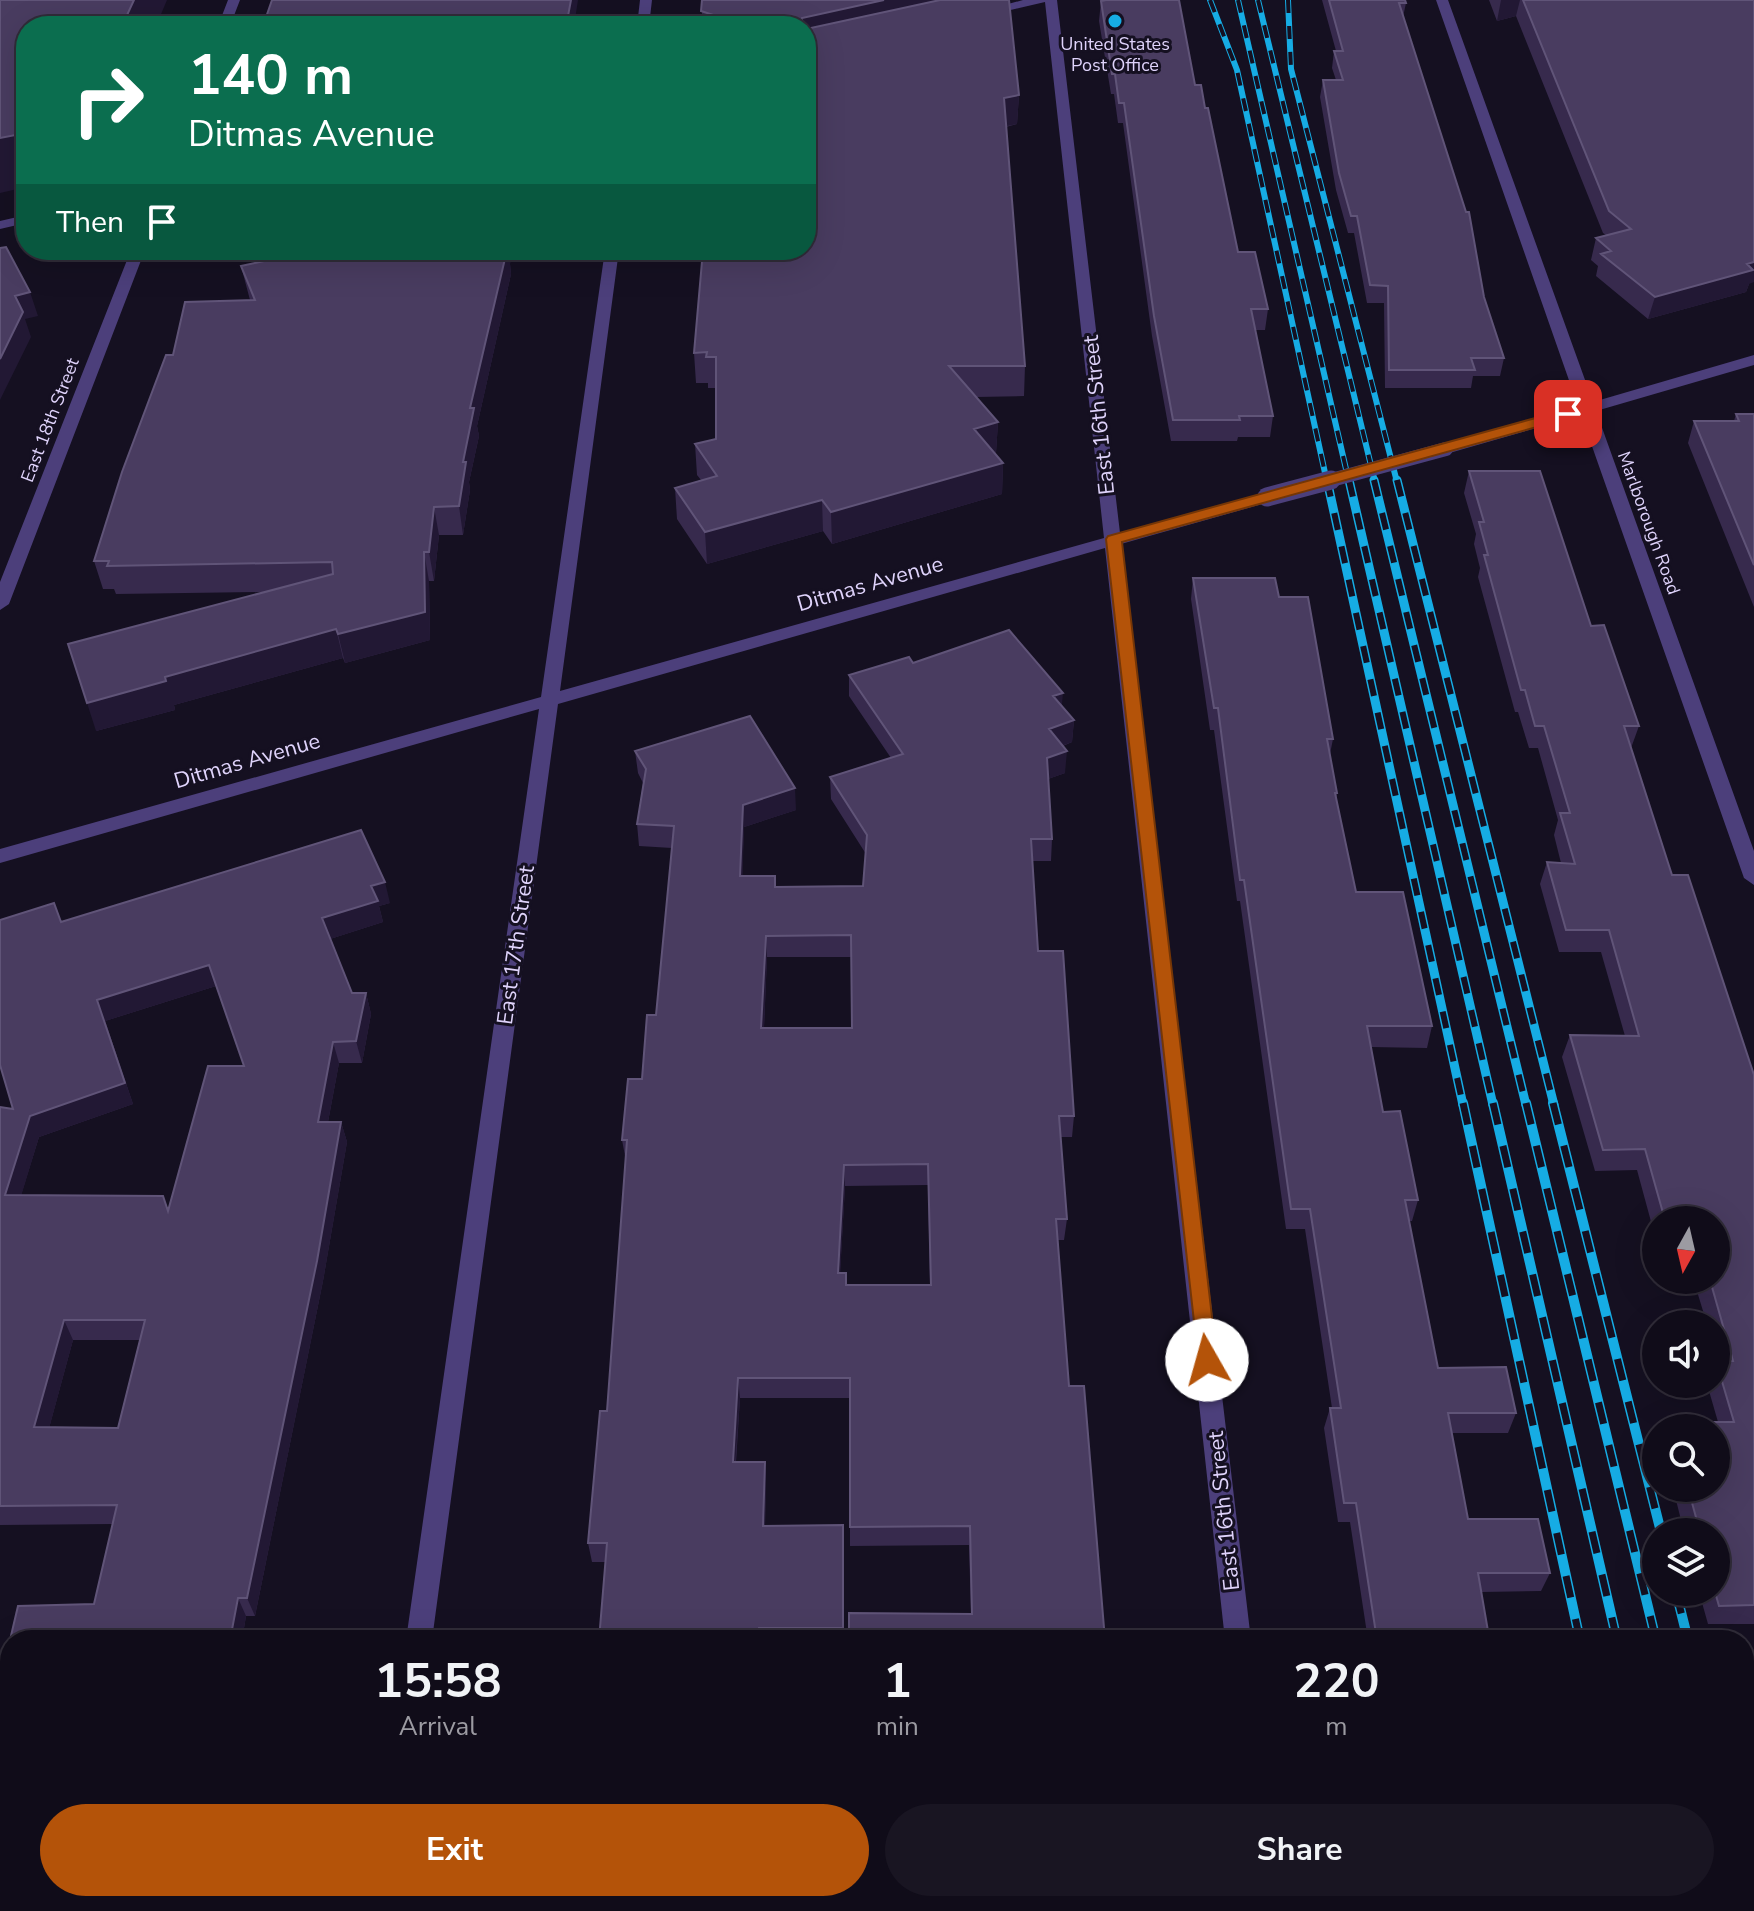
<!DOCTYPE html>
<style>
:root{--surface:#100c19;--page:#191522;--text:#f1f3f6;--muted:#9c9ba2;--line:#302c38;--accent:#b45309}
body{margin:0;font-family:"Nunito Sans",sans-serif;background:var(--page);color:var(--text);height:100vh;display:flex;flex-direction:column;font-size:30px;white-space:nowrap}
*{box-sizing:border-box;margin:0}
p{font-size:26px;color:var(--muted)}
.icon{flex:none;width:44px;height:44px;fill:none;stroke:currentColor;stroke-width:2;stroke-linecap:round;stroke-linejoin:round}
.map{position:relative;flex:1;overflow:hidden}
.sheet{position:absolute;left:0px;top:1630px;width:1754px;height:282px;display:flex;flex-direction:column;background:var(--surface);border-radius:32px 32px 0 0;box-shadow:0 8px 32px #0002,0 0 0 2px var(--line)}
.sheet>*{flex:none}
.guide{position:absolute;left:16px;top:16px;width:800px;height:244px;border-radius:32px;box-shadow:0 8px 32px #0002,0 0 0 2px var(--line);background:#0b6e4f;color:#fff;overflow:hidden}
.needle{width:52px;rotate:188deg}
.buttons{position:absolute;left:1642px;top:1206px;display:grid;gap:16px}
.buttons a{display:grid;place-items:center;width:88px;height:88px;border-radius:50%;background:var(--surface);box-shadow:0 8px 32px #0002,0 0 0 2px var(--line);font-size:40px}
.pin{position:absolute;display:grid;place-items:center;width:68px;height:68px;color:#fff;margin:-34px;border-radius:16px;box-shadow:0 4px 12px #0006}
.me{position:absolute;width:88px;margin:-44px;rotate:353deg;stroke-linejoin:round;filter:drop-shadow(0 0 6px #0008)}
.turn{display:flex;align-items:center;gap:28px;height:168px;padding:0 40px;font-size:36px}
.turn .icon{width:104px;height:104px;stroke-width:2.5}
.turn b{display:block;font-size:56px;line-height:68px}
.then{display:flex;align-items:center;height:76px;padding:0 40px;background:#0003;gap:16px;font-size:30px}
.eta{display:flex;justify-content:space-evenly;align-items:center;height:136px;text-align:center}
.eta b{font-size:48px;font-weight:700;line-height:56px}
.action{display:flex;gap:16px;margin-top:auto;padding:16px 40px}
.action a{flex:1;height:92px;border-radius:48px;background:var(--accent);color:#fff;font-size:32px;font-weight:700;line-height:92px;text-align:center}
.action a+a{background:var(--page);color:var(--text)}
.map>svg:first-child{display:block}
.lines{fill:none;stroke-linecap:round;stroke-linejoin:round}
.minor{fill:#4c3f7b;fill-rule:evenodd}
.rail-far2-casing{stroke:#16ace4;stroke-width:6}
.rail-far1-casing{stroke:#16ace4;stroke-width:9}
.rail-casing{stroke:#16ace4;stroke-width:10}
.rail-far2{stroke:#151021;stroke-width:4;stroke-dasharray:13;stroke-linecap:butt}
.rail-far1{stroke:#151021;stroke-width:6;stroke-dasharray:17;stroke-linecap:butt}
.rail{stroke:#151021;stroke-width:7;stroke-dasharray:22;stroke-linecap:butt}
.minor-bridge-far1{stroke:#4c3f7b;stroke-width:14}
.minor-bridge{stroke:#4c3f7b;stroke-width:19}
.wall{fill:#372a4d;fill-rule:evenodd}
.shaded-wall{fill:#221834}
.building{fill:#493c60;stroke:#605478;stroke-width:2;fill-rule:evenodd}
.route{fill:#b45309;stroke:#753606;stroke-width:2}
.poi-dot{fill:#16ace4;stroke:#151021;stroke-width:3}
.labels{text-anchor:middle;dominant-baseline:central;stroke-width:6;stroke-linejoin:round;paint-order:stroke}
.far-poi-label{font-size:18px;fill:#dfd3fb;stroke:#151021}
.far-street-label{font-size:18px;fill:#dfd3fb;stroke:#151021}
.street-label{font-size:22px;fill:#dfd3fb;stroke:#151021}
</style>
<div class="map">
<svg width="1754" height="1911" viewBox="0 0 1754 1911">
<rect width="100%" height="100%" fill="#151021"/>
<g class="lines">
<!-- minor -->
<path class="minor" d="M228,0H240L230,26H218Z
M640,0H652L649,26H637Z
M1023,0H1057L1120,533L1267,492L1275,497L1273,501L1121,544L1251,1640H1225L1105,548L558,704L432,1640H406L539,709L0,863V849L541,697L605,250H619L560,691L1104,538L1045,2L985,16L979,12Z
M1436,0H1448L1593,402L1754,355V365L1596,411L1754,851V885L1744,878L1581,415L1446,454L1438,449L1440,446L1578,406Z
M26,215V223L0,229V221Z
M131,250H145L9,604L0,610V582Z
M369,1902H397L396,1911H368Z
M1254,1902H1282L1283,1911H1255Z"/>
<!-- rail-far2 casing -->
<g class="rail-far2-casing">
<path id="rail-far2" d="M1210,0L1237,70L1327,482
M1238,0L1349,482
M1258,0L1375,482
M1288,0L1291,69L1397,482"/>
</g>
<!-- rail-far1 casing -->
<g class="rail-far1-casing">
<path id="rail-far1" d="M1327,480L1463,1105
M1349,480L1493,1105
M1374,480L1526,1105
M1397,480L1554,1105"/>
</g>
<!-- rail casing -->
<g class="rail-casing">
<path id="rail" d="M1463,1103L1580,1640
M1493,1103L1617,1640
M1526,1103L1656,1640
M1553,1103L1661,1532
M1676,1592L1688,1640
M1744,1862L1754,1902
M1637,1902L1639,1911
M1677,1902L1679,1911
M1719,1902L1721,1911"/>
</g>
<!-- rail-far2 -->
<use href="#rail-far2" class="rail-far2"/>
<!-- rail-far1 -->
<use href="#rail-far1" class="rail-far1"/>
<!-- rail -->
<use href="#rail" class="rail"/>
<!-- minor-bridge-far1 -->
<path class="minor-bridge-far1" d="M1324,482L1446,449"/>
<!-- minor-bridge -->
<path class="minor-bridge" d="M1267,497L1331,480"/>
</g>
<!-- wall -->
<path class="wall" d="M702,0H1009L1019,95L1017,124L1006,127L1025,366L1024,396L976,397L998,422L996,453H995L1003,463L1002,494L832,544L823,531L707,564L677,519L675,488L701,480L697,475L695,444L716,439V388H708V383H696L694,353L703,250H806V26H702Z
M1322,0H1405L1406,3L1403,17L1484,297L1504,358L1500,376H1473L1471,388H1385L1384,303H1367L1354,233H1348L1336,190L1320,97L1323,80H1336L1332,68L1334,51H1336Z
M1489,0H1754L1749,284L1746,292L1648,319L1596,276L1598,266L1591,260L1596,238L1606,235L1603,233L1516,16L1497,21Z
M1101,1L1195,85L1238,252L1268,309L1265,330H1255L1273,416L1270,437H1238L1237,441H1171L1152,336L1123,123H1118L1114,94H1111L1099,21Z
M248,250H512L510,264L511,274L477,426L479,436L469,482L470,490L463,535H439L434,581H429L430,640L345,663L343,658L174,705L175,710L96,731L265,592L116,594L114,589H103L94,561L173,355L250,300L241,266L255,263Z
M1736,414H1754V607L1688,443L1694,421H1734Z
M1469,471L1591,626L1639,726L1631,748L1672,875L1754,1075V1624H1708L1699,1592H1716V1532H1684L1673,1488H1716V1428H1668L1671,1422H1718L1707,1384H1716V1362L1717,1361L1716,1357V1324H1707L1696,1288H1669L1667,1280H1716V1220H1656V1240L1637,1170L1595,1171L1562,1057L1570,1035L1625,1036L1601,952H1559L1540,884L1547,862L1561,863L1554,835L1558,820L1538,748H1529L1518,712H1515L1478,577L1480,568L1474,544L1476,534L1464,493Z
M1193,578L1279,597L1333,739L1330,754L1337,793L1336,800L1356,892L1432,1026L1427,1048L1371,1047L1383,1112L1418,1200L1412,1221H1409L1438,1368L1516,1413L1508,1433H1452L1468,1519L1550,1573L1541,1591L1481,1592L1488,1631L1485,1640H1368L1350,1522H1338L1324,1428L1330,1408H1332L1305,1229H1286L1240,901H1237L1214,730H1210L1191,599Z
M913,663L1062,707L1074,720L1072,742L1063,746L1065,773L1048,779L1052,839L1051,861H1032L1038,951L1074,1116L1072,1137H1061L1067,1219L1064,1240H1058L1069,1386L1105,1640L971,1614L969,1545L850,1546V1398H740L736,1462H765L766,1482L765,1526L843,1525V1640H599L605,1562H592L588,1543L607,1411L626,1161L622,1140L642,1079L656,1015L672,848L639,846L637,824L643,783L638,773L635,751L796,810L744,827L742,876H775L776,887L863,886L866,854L831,799L830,777L891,758L849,696V675ZM767,957H852V1028H764ZM928,1185L930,1285H846L840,1273L845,1186Z
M390,903L379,906L383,922L330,939L352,993H366L371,1014L362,1063H339L328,1122H341L347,1142L323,1281L255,1616H246L242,1640H10L94,1604L113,1524L0,1525V1107L13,1109L61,922ZM216,986L244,1066L168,1210L163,1196L21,1195L39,1137L133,1104L105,1021ZM73,1340H140L118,1428H49Z
M10,1640V1858H0V1682Z
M1436,1902H1576L1578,1911H1437Z"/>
<!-- shaded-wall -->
<path class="shaded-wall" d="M134,0H167L156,26H122Z
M571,0H578L574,26L568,16Z
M884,0H1005L806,44V26H802V18Z
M1501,0H1520L1516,16L1497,21Z
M1019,95L1017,124L1002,127L1004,98Z
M26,133V187L0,193V138Z
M505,250H512L510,264L511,274L477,426L479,436L469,482L470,490L463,535L459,506L470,408Z
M1754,262V282L1749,284L1746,292L1648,319L1655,297Z
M30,292L38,316L25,319L31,337L0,400V359L15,296Z
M998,422L996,453L973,459L974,429Z
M1003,463L1002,494L832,544L831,512Z
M822,500L823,531L707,564L705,532Z
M434,507L439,535L434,581L429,552Z
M424,552L429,581L430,640L345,663L338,634Z
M336,629L343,658L174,705L175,710L96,731L87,703L165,677Z
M1063,693L1061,715L1053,696Z
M1074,720L1072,742L1048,751L1049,729Z
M1067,751L1065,773L1045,780L1047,758Z
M795,788L796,810L744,827L742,898L740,876L743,805Z
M385,882L390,903L379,906L383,922L327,940L322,918L371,886Z
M766,936L767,957L763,1049L761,1028Z
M209,965L216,986L105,1021L133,1104L39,1137L15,1216L5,1195L30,1116L97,1000Z
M366,993L371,1014L362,1063L356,1041Z
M333,1042L339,1063L324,1143L318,1122Z
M341,1122L347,1142L323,1281L255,1616L247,1598Z
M844,1165L845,1186L839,1294L838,1273Z
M64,1320L73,1340L44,1447L34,1427Z
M738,1378L740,1398L734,1481L733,1462Z
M765,1462L766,1482L764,1545L763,1526Z
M238,1598L246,1616L242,1640H230Z
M163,1902H176L174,1911H161Z"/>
<!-- building -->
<path class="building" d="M0,0H134L122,26H26V133L0,138Z
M272,0H571L568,16H575L574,26H263Z
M702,0H884L802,18V26H747L701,11Z
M940,0H1009L1019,95L1004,98L1025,366H949L998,422L974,429L1003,463L831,512L822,500L705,532L675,488L717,476L695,444L716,439V357H706L707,352L694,353L703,250H806V48L812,46L806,44V29Z
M1106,0H1179L1195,85H1201L1205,108H1208L1238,252H1255L1268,309H1251L1273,416H1239L1240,420H1173L1154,316L1124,103H1119L1115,74H1112L1101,1Z
M1329,0H1405L1406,3H1399L1466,212H1469L1484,297L1504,358H1471L1475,370H1389L1388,286L1370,285L1357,216H1351L1339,173L1323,80H1343L1334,51H1343Z
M1523,0H1754V262L1747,264L1753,270L1655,297L1601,254L1611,251L1596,238L1631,229L1609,211Z
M6,247L30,292L15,296L23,312L0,359V248Z
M258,250H507L470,408H474L463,462H466L459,506L434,507L429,552H424L425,612L338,634L336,629L165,677L166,681L87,703L68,644L333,574L332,562L107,566L109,561H94L122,472L166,355H173L185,302L255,300L241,266L264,261Z
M1736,414H1754V565L1694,421H1739Z
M1469,471H1540L1591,626L1604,625L1639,726H1624L1672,875H1688L1754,1075V1605L1719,1606L1715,1592L1716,1532H1700L1688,1488H1716V1428H1673L1671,1422H1734L1716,1361H1733L1710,1280H1716V1220H1665L1645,1149L1603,1150L1570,1035L1639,1036L1609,930H1566L1547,862L1575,864L1560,813H1570L1544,726H1535L1525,690H1521L1484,555H1488L1479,522H1484Z
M1193,578H1275L1279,597H1308L1333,739H1327L1337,793H1335L1356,892H1403L1432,1026H1367L1383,1112L1400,1111L1418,1200H1405L1438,1368L1506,1367L1516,1413H1448L1468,1519H1538L1550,1573H1478L1488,1631H1457L1458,1640H1377L1356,1503H1344L1330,1408H1341L1310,1209H1291L1244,880H1240L1218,708H1214Z
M1009,630L1063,693L1053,696L1074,720L1049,729L1067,751L1047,758L1052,839H1031L1038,951H1063L1074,1116H1059L1067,1219H1056L1069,1386H1084L1105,1640H849V1613L972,1614L970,1526L850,1527V1378H738L733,1462H765L763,1526L843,1525V1628H759L758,1640H599L607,1543H588L600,1411H607L627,1140H622L628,1079H642L647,1015H656L674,826L637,824L646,769L635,751L750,716L795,788L743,805L740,876H775V887L863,886L867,835L830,777L903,754L849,675L909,657L913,663ZM851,935L852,1028H761L766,936ZM928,1164L931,1285H846V1273H838L844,1165Z
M361,830L385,882L371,886L378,901L322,918L352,993H366L356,1041L333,1042L318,1122H341L317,1261L247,1598H238L230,1640H10L18,1606L94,1604L117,1505L0,1506V1107L13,1109L0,1065V920L54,903L61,922ZM209,965L244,1066H208L168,1211L163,1196L5,1195L30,1116L125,1083L97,1000ZM64,1320H145L118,1428L34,1427Z
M10,1640V1842H0V1682Z
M28,1902H163L161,1911H26Z
M564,1902H837V1911H563Z
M959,1902H1121L1122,1911H959Z
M1446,1902H1576L1578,1911H1448Z"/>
<!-- route -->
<path class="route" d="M1568,409L1573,411V417L1122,542L1217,1360L1214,1366L1207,1369L1199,1366L1106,539L1108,536Z"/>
<!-- markers -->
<circle class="poi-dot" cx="1115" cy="21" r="8"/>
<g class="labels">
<!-- far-poi labels -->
<g class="far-poi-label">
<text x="1115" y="44">United States<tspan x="1115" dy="21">Post Office</tspan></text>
</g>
<!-- far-street labels -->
<g class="far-street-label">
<text transform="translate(50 420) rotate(-69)">East 18th Street</text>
<text transform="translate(1649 523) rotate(70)">Marlborough Road</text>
</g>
<!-- street labels -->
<g class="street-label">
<text transform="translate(1099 415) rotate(-96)">East 16th Street</text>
<text transform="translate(870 584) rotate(-16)">Ditmas Avenue</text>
<text transform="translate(247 761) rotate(-16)">Ditmas Avenue</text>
<text transform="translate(516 945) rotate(-82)">East 17th Street</text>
<text transform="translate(1224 1511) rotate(-96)">East 16th Street</text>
</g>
</g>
</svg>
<div class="buttons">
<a><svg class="needle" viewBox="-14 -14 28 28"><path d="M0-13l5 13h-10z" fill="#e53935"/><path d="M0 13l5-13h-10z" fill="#9c9ba2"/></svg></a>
<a><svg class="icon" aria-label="sound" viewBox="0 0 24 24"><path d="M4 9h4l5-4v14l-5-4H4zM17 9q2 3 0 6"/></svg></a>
<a><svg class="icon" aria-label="search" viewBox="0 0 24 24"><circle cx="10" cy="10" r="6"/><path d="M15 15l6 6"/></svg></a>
<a><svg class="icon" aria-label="layers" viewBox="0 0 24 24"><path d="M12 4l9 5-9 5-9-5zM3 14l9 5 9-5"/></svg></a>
</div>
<div class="pin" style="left:1568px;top:414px;background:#d93025"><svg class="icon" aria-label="arrive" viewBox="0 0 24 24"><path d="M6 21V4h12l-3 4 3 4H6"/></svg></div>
<svg class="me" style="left:1207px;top:1360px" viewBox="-20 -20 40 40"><circle r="19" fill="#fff"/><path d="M0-13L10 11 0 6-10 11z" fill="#b45309"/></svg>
<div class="guide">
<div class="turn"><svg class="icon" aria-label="right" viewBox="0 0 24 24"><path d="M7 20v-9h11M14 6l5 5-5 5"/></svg><div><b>140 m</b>Ditmas Avenue</div></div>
<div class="then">Then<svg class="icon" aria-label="arrive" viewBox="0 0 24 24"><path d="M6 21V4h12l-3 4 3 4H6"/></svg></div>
</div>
<section class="sheet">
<div class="eta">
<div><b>15:58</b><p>Arrival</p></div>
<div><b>1</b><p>min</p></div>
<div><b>220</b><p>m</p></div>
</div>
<div class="action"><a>Exit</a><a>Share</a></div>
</section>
</div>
